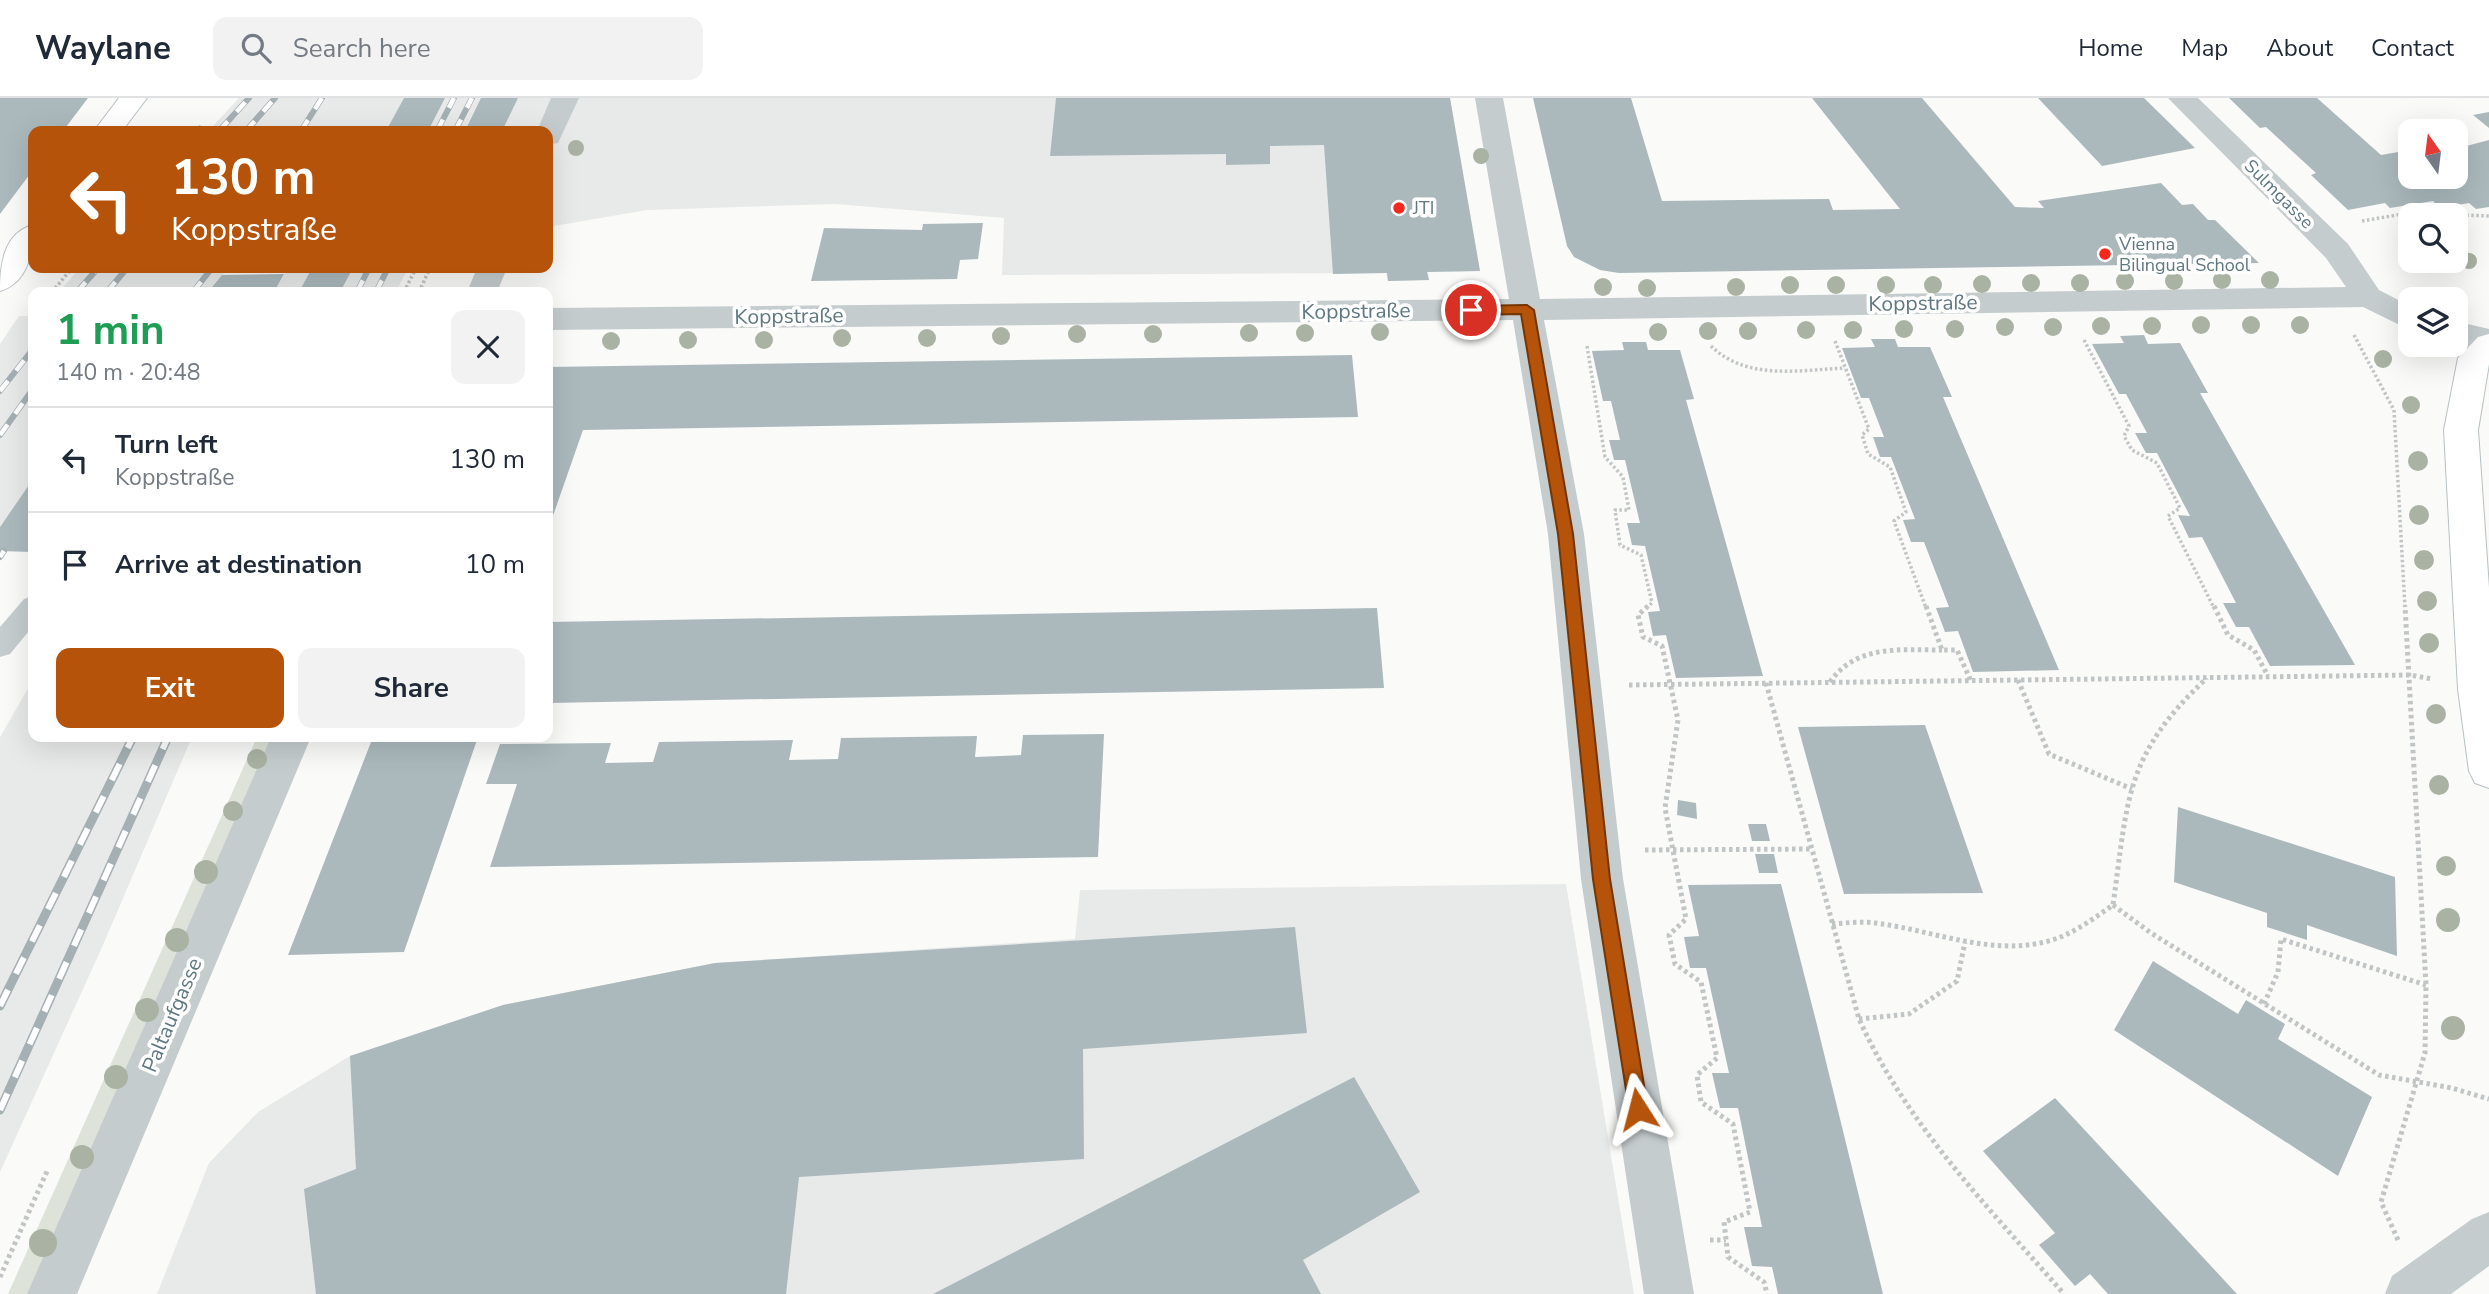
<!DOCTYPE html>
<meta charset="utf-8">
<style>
:root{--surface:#fff;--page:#f2f2f3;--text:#1f2937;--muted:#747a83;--line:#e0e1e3;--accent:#b45309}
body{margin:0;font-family:"Nunito Sans",sans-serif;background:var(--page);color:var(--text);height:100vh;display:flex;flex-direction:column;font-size:26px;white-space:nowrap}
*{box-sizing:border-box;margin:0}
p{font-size:23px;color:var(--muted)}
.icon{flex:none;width:38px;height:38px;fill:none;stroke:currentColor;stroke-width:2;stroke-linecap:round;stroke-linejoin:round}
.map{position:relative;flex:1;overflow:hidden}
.drawer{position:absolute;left:28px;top:189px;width:525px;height:455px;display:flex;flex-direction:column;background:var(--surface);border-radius:14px;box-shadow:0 7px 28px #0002}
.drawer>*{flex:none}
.banner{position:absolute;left:28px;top:28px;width:525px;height:147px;border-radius:14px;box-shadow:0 7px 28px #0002;background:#b45309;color:#fff;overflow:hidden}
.needle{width:46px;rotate:346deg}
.fabs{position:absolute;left:2398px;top:21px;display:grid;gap:14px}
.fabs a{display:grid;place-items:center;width:70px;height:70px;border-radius:14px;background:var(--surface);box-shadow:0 7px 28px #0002;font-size:35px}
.pin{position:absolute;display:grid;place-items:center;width:60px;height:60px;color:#fff;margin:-30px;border:4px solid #fff;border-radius:50%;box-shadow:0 2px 7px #0007}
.me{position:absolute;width:77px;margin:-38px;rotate:351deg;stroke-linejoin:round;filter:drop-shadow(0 0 5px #0008)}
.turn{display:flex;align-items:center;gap:24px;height:147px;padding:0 28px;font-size:32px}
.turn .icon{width:91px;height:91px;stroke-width:2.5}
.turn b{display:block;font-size:49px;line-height:60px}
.round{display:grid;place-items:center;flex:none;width:74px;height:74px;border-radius:14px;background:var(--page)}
.headline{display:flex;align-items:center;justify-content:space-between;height:119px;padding:0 28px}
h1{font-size:42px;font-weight:700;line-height:52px;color:#1e9e55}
.button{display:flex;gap:14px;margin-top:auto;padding:14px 28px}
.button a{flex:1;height:80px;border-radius:14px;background:var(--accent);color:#fff;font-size:28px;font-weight:700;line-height:80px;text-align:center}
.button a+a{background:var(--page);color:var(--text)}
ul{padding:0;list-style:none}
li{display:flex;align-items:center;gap:21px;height:105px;padding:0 28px;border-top:2px solid var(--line)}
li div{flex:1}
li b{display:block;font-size:26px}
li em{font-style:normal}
header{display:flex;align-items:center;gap:42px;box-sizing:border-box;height:98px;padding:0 35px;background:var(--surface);border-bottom:2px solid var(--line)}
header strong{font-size:33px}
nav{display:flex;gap:38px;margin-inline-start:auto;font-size:24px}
.search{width:490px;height:63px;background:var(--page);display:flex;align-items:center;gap:18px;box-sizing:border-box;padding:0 24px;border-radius:14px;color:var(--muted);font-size:26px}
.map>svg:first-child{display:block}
.built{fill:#e8eae9}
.green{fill:#dde3d8}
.building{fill:#abb9bd}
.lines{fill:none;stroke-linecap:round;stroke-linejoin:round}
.secondary-casing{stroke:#b7c0c3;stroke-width:2}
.path-far1{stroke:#c1c5c6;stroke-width:3.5;stroke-dasharray:2.5 2.5;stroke-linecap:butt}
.path{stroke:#c1c5c6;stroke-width:5;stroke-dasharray:3.5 3.5;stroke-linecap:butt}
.lane{fill:#c5ccce;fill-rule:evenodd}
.street{fill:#c5ccce;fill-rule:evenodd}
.secondary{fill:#fff;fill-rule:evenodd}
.rail-far1-casing{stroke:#a5b0b4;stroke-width:6}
.rail-casing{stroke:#a5b0b4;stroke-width:9}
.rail-far1{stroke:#fff;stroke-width:4.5;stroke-dasharray:13;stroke-linecap:butt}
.rail{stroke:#fff;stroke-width:6;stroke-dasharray:18;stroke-linecap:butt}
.tree{fill:#a9b2a3}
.route{fill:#b45309;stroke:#753606;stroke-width:2}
.poi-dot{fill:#f6281c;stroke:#fff;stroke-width:2.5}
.labels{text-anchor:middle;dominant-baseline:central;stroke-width:7;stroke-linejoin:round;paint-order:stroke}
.far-street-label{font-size:18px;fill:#5e7780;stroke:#fff}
.far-poi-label{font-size:18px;fill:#5e7780;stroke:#fff;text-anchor:start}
.street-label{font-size:21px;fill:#5e7780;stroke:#fff}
</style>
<header>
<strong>Waylane</strong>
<div class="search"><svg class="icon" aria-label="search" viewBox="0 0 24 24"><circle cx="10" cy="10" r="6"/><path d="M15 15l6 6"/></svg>Search here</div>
<nav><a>Home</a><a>Map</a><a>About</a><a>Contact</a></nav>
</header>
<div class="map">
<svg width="2489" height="1196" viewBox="0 0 2489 1196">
<rect width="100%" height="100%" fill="#fafaf8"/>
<!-- built -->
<path class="built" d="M239,0H1450L1480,173L1428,174L1429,182L1388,183L1386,175L1002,177L1004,120L835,106L647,112L548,129V33H203L212,29Z
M80,170H228L208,194H59Z
M288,170H408L396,194H274Z
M19,218H33V381L0,429V246Z
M33,582V639H192L103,847L0,1074V639Z
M1566,786L1634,1196H157L209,1065L258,1014L350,958L503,907L715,865L1075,841L1080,792Z"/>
<!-- green -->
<path class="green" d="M257,639H279L38,1196H8Z"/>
<!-- building -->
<path class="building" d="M0,0H88L63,33H33V72L0,116Z
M404,0H445L428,33H386Z
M481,0H518L502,33H465Z
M1056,0H1450L1480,173L1427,174L1429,182L1388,183L1387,175L1333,176L1324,47L1270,48V66L1226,67V56L1050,58Z
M1533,0H1631L1662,103L1829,101L1833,112L1900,111L1812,0H1922L2015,109L2044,110L2038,103L2161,85L2182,107L2193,106L2208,122H2215L2259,165L1619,175L1600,172L1574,159L1567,148Z
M2038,0H2144L2195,50L2102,68Z
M2229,0H2317L2381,57L2410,52V79H2455V51L2489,42V109L2476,111L2469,105L2440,110L2433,103L2390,110L2385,105L2348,112L2311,77L2316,75L2266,29L2260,30Z
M2489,14V30L2473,17Z
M983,125L978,161L960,162L957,181L811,183L824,130L922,132L923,126Z
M312,170H353L340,194H299Z
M284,176L274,194H208L222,177Z
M2144,237L2148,246L2180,245L2208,295H2200L2355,567L2270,568L2249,529H2236L2223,505H2236L2202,439L2189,440L2178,417L2190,418L2157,355H2146L2135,335H2147L2126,296H2119L2092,246L2124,245L2120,238Z
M1871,241H1895L1898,249H1930L1952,299H1943L2059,572L1973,574L1958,533L1945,534L1936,510L1949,509L1924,444H1911L1903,422L1915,421L1891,359H1880L1873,339H1884L1869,300H1861L1842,250L1875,249Z
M1622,244H1646L1648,252H1680L1694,301L1686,302L1763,578L1676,580L1666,537L1653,538L1648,514L1660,513L1645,448L1632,447L1627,425H1640L1625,362H1614L1609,342H1620L1611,303H1603L1592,253L1624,252Z
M1352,257L1358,319L583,332L548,432V269Z
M33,381V454L0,453V429Z
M1377,510L1384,590L548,605V524Z
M1925,627L1983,795L1844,796L1798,629Z
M1104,636L1098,759L490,769L517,686H486L500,646L611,645L605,665L653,664L659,644L793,642L789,662L838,661L841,640L977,638L975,659L1021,657L1023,637Z
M373,639H478L404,854L288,857Z
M1678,702L1696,705L1697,721L1677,717Z
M2178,709L2395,779L2397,858L2307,827V842L2267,829V815L2174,784Z
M1748,726H1766L1770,743H1752Z
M1755,756H1774L1778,775H1759Z
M1781,786L1816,923L1883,1196H1778L1772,1169L1752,1168L1744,1129H1762L1738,1010H1720L1712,975H1729L1706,870H1690L1684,839L1699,838L1688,787Z
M1295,829L1307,935L1083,951L1084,1061L799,1079L786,1196H316L304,1091L356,1071L350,958L503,907L715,865Z
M2153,863L2238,916L2246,902L2285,926L2278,941L2372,999L2338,1078L2114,932Z
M1354,979L1420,1094L1303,1162L1321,1196H933Z
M2055,1000L2237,1196H2108L2090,1176L2075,1188L2039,1147L2055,1135L1983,1053Z"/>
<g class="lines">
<!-- secondary casing -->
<g class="secondary-casing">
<path id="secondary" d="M119,0H147L122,33H94Z
M33,127C34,153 28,185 0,193C0,168 3,135 33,127Z
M2489,236V266L2478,332L2489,490V690L2475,685L2469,673L2458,591L2444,332L2458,260L2478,239Z"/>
</g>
<!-- path-far1 -->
<path class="path-far1" d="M196,33L201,28
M2362,123L2409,115L2489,118
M52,194L72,170
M404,194L416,170
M419,194L430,170
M2354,237L2394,312L2405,510
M2084,242L2129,328L2124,338L2132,352L2157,365L2180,410L2168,418L2214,510
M1835,243L1869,331L1862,337L1868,356L1890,369L1906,414L1894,423L1926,510
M1587,248L1605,359L1623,379L1629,412H1615L1620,447L1641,457L1652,505L1646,510
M1711,248C1747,283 1799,272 1845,270"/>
<!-- path -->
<path class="path" d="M1648,508L1638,517L1643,539L1662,548L1678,622L1665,710L1686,821L1669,837L1675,866L1701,884L1717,960L1697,977L1701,1004L1733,1026L1750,1114L1724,1124L1728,1159L1764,1184L1767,1196
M1926,508L1942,552H1957L1971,583
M2214,508L2228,537L2254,552L2268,578
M2018,582L2049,656L2132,691
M1830,584C1857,546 1900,552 1942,552
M1766,585L1859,921C1907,1027 1988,1109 2064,1196
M1629,587L2410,577L2432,581
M1645,752L1811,751
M2113,807L2151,835L2379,977L2452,990L2489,1001
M1832,826C1846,825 1861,823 1875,825C1933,832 1994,860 2052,842C2075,835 2094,820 2113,807C2128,702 2124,657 2207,580
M2264,906L2278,874L2281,841L2426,887
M1859,921L1909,916L1957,883L1965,844
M1710,1142H1726
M2398,1142L2381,1104L2425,955L2426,887L2405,508
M0,1179L48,1071"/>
<!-- lane -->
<path class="lane" d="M33,498V528L10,556L0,559V529L24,501Z"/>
<!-- street -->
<path class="street" d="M551,0H579L558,45L548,47V33H537Z
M1475,0H1503L1540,201L2346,189L2326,160L2168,0H2198L2348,146L2379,192L2410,208V232L2363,209L1544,222L1584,436L1623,781L1694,1196H1644L1581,781L1548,436L1513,222L548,232V210L1509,201Z
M477,170H507L497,194H467Z
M2455,223L2489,231V253L2455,245Z
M271,639H311L77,1196H27Z
M2489,1114V1168L2451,1196H2385L2392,1178L2472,1121Z"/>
<!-- secondary -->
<use href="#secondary" class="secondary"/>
<!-- rail-far1 casing -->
<g class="rail-far1-casing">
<path id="rail-far1" d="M219,33L249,0
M246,33L275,0
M301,33L322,0
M437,33L454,0
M455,33L472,0
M77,194L98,170
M107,194L127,170
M193,194L212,170
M357,194L369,170
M376,194L388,170
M0,293L33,251
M0,337L33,291
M0,459L4,453"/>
</g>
<!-- rail casing -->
<g class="rail-casing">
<path id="rail" d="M0,908L133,639
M0,1012L168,639"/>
</g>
<!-- rail-far1 -->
<use href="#rail-far1" class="rail-far1"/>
<!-- rail -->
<use href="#rail" class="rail"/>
</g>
<!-- trees -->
<g class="tree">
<circle cx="576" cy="50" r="8"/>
<circle cx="1481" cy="58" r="8"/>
<circle cx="2469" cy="163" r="8"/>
<circle cx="2222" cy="182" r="9"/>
<circle cx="2270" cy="182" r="9"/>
<circle cx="2125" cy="183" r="9"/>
<circle cx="2174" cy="183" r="9"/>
<circle cx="2031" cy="185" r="9"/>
<circle cx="2080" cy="185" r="9"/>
<circle cx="1982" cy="186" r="9"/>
<circle cx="1790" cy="187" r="9"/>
<circle cx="1836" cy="187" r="9"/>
<circle cx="1886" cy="187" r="9"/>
<circle cx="1933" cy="187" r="9"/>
<circle cx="1603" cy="189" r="9"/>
<circle cx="1736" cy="189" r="9"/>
<circle cx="1647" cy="190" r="9"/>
<circle cx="2201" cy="227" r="9"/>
<circle cx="2251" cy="227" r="9"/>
<circle cx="2300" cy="227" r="9"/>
<circle cx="2101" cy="228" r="9"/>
<circle cx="2152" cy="228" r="9"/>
<circle cx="2005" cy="229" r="9"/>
<circle cx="2053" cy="229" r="9"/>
<circle cx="1904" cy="231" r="9"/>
<circle cx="1955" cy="231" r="9"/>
<circle cx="1806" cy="232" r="9"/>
<circle cx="1853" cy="232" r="9"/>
<circle cx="1708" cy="233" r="9"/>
<circle cx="1748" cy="233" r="9"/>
<circle cx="1380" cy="234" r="9"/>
<circle cx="1658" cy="234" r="9"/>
<circle cx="1249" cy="235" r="9"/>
<circle cx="1305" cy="235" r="9"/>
<circle cx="1077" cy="236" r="9"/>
<circle cx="1153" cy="236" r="9"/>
<circle cx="1001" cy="238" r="9"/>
<circle cx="842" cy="240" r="9"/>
<circle cx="927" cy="240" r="9"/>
<circle cx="688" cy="242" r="9"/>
<circle cx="764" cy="242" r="9"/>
<circle cx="611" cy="243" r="9"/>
<circle cx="2383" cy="261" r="9"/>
<circle cx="2411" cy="307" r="9"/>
<circle cx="2418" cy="363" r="10"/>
<circle cx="2419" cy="417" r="10"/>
<circle cx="2424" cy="462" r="10"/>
<circle cx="2427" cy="503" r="10"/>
<circle cx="2429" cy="545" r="10"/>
<circle cx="2436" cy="616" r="10"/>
<circle cx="257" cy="661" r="10"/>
<circle cx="2439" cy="687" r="10"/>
<circle cx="233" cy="713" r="10"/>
<circle cx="2446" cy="768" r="10"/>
<circle cx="206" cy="774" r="12"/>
<circle cx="2448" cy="822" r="12"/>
<circle cx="177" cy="842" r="12"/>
<circle cx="147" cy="912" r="12"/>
<circle cx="2453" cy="930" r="12"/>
<circle cx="116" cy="979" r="12"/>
<circle cx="82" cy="1059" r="12"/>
<circle cx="43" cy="1145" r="14"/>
</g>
<!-- route -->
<path class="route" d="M1527,207L1534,212L1573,436L1610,781L1648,1011L1645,1018L1638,1020L1632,1018L1629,1011L1593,781L1558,436L1521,216L1471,217L1465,212L1471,208Z"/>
<!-- markers -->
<g class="poi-dot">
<circle cx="1399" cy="110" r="7"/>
<circle cx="2105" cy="156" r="7"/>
</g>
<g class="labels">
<!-- far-street labels -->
<g class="far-street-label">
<text transform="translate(2279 96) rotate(45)">Sulmgasse</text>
</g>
<!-- far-poi labels -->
<g class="far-poi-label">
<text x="1413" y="110">JTI</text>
<text x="2119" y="146">Vienna<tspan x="2119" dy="21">Bilingual School</tspan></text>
</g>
<!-- street labels -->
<g class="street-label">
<text transform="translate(1923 205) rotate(-1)">Koppstraße</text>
<text transform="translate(1356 213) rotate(-1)">Koppstraße</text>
<text transform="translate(789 218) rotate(-1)">Koppstraße</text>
<text transform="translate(172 917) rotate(-67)">Paltaufgasse</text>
</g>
</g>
</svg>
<div class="fabs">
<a><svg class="needle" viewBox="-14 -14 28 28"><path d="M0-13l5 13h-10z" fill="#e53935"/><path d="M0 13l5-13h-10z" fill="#747a83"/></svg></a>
<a><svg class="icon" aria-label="search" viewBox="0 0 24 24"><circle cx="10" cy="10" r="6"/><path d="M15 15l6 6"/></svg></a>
<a><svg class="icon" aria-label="layers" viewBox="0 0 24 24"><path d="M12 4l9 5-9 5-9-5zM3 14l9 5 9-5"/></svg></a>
</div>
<div class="pin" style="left:1471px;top:212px;background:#d93025"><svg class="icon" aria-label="arrive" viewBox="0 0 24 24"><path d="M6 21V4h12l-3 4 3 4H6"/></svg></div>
<svg class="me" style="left:1638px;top:1011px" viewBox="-20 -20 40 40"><path d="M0-17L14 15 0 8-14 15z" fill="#b45309" stroke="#fff" stroke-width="4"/></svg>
<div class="banner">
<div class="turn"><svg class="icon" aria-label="left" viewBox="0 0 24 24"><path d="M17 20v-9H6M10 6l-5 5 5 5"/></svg><div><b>130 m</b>Koppstraße</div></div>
</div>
<section class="drawer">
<div class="headline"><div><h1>1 min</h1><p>140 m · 20:48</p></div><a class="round"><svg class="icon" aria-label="close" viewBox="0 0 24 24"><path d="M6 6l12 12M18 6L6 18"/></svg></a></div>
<ul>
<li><svg class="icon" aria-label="left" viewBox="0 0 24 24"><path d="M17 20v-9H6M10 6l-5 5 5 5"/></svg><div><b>Turn left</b><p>Koppstraße</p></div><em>130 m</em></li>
<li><svg class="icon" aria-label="arrive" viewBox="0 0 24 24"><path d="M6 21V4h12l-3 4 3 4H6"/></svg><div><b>Arrive at destination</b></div><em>10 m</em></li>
</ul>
<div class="button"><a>Exit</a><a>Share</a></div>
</section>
</div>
